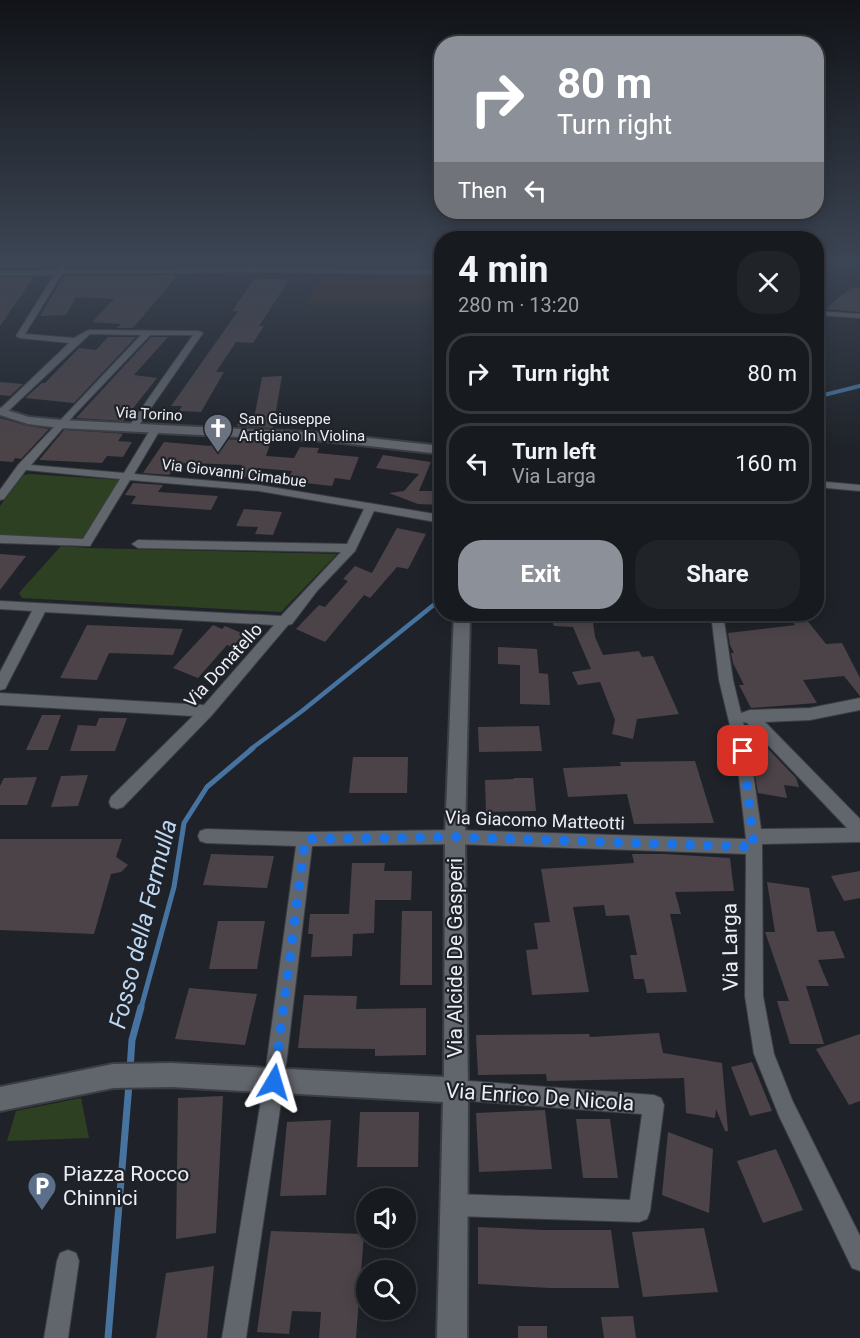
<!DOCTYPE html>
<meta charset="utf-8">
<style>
:root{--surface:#171a1f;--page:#202328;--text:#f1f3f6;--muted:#9ea1a4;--line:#36383d;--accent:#8c9099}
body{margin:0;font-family:Roboto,sans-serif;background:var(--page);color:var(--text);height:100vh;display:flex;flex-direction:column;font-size:22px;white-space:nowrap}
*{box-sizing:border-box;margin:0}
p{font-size:20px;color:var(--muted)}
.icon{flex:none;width:33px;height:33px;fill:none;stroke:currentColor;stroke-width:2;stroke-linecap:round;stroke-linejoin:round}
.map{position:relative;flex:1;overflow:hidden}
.details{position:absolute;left:434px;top:231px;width:390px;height:390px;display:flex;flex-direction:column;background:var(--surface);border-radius:24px;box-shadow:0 3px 15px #0003,0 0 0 2px var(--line)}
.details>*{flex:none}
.hud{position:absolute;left:434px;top:36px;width:390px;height:183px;border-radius:24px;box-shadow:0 3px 15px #0003,0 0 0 2px var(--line);background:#8c9099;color:#fff;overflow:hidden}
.fabs{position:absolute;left:356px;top:1188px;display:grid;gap:12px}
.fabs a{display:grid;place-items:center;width:60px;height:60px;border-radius:50%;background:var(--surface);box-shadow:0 3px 15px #0003,0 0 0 2px var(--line);font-size:30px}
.pin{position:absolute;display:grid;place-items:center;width:51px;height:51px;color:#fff;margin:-26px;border-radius:12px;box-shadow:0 3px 9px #0006}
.me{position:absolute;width:66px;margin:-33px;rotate:7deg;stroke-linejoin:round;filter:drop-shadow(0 0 4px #0008)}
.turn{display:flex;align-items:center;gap:21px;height:126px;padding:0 24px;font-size:27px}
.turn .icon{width:78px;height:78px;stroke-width:2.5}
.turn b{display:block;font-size:42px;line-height:51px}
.then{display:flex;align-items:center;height:57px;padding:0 24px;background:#0003;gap:12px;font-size:22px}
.round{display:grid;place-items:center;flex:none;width:63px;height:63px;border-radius:24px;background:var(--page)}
.head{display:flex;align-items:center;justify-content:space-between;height:102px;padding:0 24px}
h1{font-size:36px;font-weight:700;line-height:45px}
.button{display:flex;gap:12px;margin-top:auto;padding:12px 24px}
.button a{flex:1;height:69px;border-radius:24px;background:var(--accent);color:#fff;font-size:24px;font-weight:700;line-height:69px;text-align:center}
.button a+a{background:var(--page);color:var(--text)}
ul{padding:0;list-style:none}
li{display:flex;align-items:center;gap:18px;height:81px;margin:0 12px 9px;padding:0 12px;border:3px solid var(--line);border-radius:24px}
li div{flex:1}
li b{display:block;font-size:22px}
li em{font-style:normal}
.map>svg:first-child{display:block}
.industrial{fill:#35261a}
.green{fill:#2e4022}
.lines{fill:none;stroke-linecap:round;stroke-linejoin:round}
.stream-far4{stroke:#4773a0;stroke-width:3}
.stream-far3{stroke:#4773a0;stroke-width:4}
.stream-far2{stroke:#4773a0;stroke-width:4.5}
.stream-far1{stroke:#4773a0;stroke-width:5}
.stream{stroke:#4773a0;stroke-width:7}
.building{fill:#4b4348}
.service-casing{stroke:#3b3e43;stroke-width:5}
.minor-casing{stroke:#3b3e43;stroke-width:2}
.tertiary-casing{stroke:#3b3e43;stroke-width:4}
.service{stroke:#61656c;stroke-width:4}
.minor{fill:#61656c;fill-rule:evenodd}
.tertiary{fill:#61656c;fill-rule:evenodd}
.route{stroke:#1a73e8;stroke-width:10;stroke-dasharray:0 18}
.labels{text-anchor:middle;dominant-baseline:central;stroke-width:4.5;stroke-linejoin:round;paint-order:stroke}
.far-street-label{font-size:15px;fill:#eceef3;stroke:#1f2329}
.far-poi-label{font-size:15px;fill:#eceef3;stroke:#1f2329;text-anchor:start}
.street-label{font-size:18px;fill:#eceef3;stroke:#1f2329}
.near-street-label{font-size:21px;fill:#eceef3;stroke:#1f2329}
.near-poi-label{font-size:21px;fill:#eceef3;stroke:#1f2329;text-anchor:start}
.near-water-label{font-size:24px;font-style:italic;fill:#bdd6f1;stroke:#1f2329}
</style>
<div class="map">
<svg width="860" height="1338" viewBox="0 0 860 1338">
<rect width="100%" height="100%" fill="#1f2329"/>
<!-- industrial -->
<path class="industrial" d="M249,262H441V305L305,304L324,273L245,272Z"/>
<!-- green -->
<path class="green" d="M30,474L121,480L84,541L0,536V506L23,475Z
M61,546L89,548L337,554L281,612L22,598L19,593Z
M81,1098L89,1138L7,1141L16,1111Z"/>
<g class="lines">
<!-- stream-far4 -->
<path class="stream-far4" d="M854,387L860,386"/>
<!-- stream-far3 -->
<path class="stream-far3" d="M816,397L860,386"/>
<!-- stream-far2 -->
<path class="stream-far2" d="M251,749L302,711L441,599"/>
<!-- stream-far1 -->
<path class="stream-far1" d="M141,1008L174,887L184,823L207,787L253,748"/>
<!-- stream -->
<path class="stream" d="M130,1069L132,1040L141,1007
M108,1338L129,1084"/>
</g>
<!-- building -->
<path class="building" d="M0,262H45L41,268L0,269Z
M73,262H179L177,267L69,268Z
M173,275L176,277L133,328H117L121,324L92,322L114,299L76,297L66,315L40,316L64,276Z
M0,277H34L0,326Z
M255,278L289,280L259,326H264L253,343L236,342L216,372H224L201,412L179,411L182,406H171L238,311H232Z
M852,287L860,289V312L825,309Z
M108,337H136L74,403L25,398L42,383H45L79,348L96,350Z
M151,337H168L134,375L157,378L123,421L76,418Z
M282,376L273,428L237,426L239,419H254L262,377Z
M0,382L23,384L10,396L0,395Z
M0,418L28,426L49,429L21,459L15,458L13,462L0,461Z
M64,430L115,433L123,434L118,441L132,442L123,457L107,456L102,463L39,460Z
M220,439L271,441L266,456L294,458L300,447L319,448L317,453L359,457L350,480L335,478L332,486L287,481L292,471L257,468L253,477L237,476L242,465L188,463L176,464L169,475L143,473L164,442L210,446Z
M383,455L431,462L419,491H441V505L418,504L389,493L404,491L419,474L376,468Z
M133,483L163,485L158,492L218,496L211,510L131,504L136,496L125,495Z
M244,509L282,512L273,535L255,534L258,527L236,526Z
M397,528L426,534L408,569L397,567L370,598L364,595L325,642L296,629L319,605L325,607L348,581L343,579L355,566L372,573Z
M0,554L26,556L0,590Z
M549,614H592L595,637L603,655L639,651L642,657L653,656L679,714L637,719L633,739L612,734L615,720L600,682L578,685L572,672L591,669L573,627L554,626Z
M787,614H802L826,644L842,643L860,678V696L844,676L803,680L817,703L751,708L739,685H744L733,663L731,653H734L730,645L728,633L795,625Z
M87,625L183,629L173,655L109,653L97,680L60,678Z
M213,625L222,629L225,626L244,634L232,647L227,645L198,678L173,668Z
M498,647L537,649L539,673L548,674L550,705L520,704V665L498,664Z
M42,715H61L48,750H26Z
M99,718H127L115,751H70L78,725L96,726Z
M539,726L542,751L479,752L478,727Z
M748,735H755L796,778L799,787L784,785L787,798L758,793Z
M353,757H408L407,793H349Z
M695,761L714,823L634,824L627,794L568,797L563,768L621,766L620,762Z
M88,775L78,806L51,807L61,776Z
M37,777L27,805H0V786L4,778Z
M514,778H533L536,811L486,812L485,780L514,779Z
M0,839H122L116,857L128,865L121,872L111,874L94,934L0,930Z
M211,854L274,856L267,888L203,885Z
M632,854H665L730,858L734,891L675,892L681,914H670L687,992L647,993L644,979H634L630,955H637L629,915L606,916L604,905L573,907L589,992L532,995L526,950L538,949L534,923L550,922L541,869L634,863Z
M352,863H385L384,871H412L411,900H375L374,933L353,934L352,956L311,957L313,934H308L310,914H349Z
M860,871V898L844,901L831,876Z
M767,882L809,888L817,932L834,931L845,958L818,960L829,986H806L824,1044H790L777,1001H789L765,932H775Z
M402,911H432V985H400Z
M218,921H265L257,969H209Z
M189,988L257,994L245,1045L175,1039Z
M304,995L357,996L356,1009L426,1008V1055L375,1056V1049L298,1048Z
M659,1033L663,1053L722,1063L728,1131H725L716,1109L715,1118L686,1113L684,1078L547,1081L546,1074L478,1075L476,1035L589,1034L590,1037Z
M860,1034V1101L849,1105L816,1049Z
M752,1062L772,1111L750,1116L731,1067Z
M223,1096L216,1233L176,1239L178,1098Z
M545,1110L552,1169L479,1172L476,1113Z
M360,1112H419L418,1167H357Z
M576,1119H610L618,1178H583Z
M331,1120L326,1195L280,1196L287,1122Z
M668,1132L713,1149L709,1213L662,1195Z
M776,1149L803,1210L763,1223L737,1161Z
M478,1227L543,1230H611L619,1288H550L478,1284Z
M704,1228L718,1292L643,1297L632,1232Z
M271,1231L364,1234L356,1338H319L321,1312L292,1311L289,1334L257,1332Z
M214,1266L207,1338H156L166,1273Z
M633,1316L636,1338H604L601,1317Z
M518,1326H547V1338H518Z"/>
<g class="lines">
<!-- service casing -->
<g class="service-casing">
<path id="service" d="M251,270L254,262"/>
</g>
<!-- minor casing -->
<g class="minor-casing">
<path id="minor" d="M59,266H65L64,270L251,268L441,270V274L251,272L62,274L25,334L74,338L88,330L199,331L203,333L135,431L127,429L193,335H150L75,414L31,465L124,473L150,430L155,427L160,430L134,474L259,485L441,515V523L374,511L355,551L317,591L292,624L288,625L212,715L123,807L117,809L111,807L109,802L111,797L193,716L0,705V693L204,705L274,625L45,612L5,689L0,690V672L32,611L0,609V601L281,616L341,552L138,548L132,544L138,540L347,544L364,509L259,491L130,480L90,546L0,543V535L83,539L120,479L26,470L4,499L0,500V490L18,465L141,335L90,334L5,414H0V409L69,343L20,338L16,336L54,275H0V271L57,270Z
M816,311L860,314V318L816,315Z
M816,481L860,485V491L816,487Z
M711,614H723L733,680L741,713L750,710L810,708L860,698V710L810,720L765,722L860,819V842L762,844L763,996L774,1054L793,1102L860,1236V1271L852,1268L779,1116L754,1054L745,996L746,854L455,844L312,846L284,1082L246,1338H222L264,1082L296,846L206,843L200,841L198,836L200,831L206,829L305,832L455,830L746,839L736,751L719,680ZM743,722L747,723L847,828L761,829L750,751Z
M456,1080L654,1095L661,1098L664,1105L650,1211L647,1219L639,1222L454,1216L446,1213L443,1205L446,1197L454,1194L630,1200L642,1114L456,1100L449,1097L446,1090L449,1083Z
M68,1250L76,1253L79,1261L68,1338H44L57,1261L60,1253Z"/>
</g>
<!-- tertiary casing -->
<g class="tertiary-casing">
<path id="tertiary" d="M0,408L29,417L61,420L324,433L441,446V454L324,441L61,428L28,424L0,415Z
M454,614H470L465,837L468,1090L467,1338H437L443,1102L172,1087L113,1088L0,1111V1087L113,1064L172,1063L444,1077L445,837Z"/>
</g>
<!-- service -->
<use href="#service" class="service"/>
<!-- minor -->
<use href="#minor" class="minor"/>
<!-- tertiary -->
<use href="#tertiary" class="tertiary"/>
</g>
<!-- sky -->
<linearGradient id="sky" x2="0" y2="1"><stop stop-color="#111317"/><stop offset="0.58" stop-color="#3c4554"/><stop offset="1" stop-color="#3c4554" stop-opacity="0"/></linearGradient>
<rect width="860" height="450" fill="url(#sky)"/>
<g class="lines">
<!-- route -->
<path class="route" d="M274,1082L305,839L455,837L754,847L743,751"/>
</g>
<!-- icons -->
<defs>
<g id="church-pin" transform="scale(1.5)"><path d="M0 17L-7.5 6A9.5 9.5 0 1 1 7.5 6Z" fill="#6b7280" stroke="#1f2329"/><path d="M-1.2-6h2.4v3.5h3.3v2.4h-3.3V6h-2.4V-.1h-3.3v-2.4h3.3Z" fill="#fff"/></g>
<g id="parking-pin" transform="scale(1.5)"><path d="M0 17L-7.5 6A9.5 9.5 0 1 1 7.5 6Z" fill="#5c6f8a" stroke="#1f2329"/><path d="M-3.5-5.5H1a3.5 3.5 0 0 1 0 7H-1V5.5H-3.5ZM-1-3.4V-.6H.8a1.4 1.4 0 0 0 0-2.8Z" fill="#fff"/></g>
</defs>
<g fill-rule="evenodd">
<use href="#church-pin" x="218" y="428"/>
<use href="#parking-pin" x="42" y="1186"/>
</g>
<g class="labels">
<!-- far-street labels -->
<g class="far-street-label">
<text transform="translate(149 414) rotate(3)">Via Torino</text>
<text transform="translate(234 473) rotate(7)">Via Giovanni Cimabue</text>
</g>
<!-- far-poi labels -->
<g class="far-poi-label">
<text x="239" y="419">San Giuseppe<tspan x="239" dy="17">Artigiano In Violina</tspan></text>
</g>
<!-- street labels -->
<g class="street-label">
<text transform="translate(223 665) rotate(-48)">Via Donatello</text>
<text transform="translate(535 820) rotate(2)">Via Giacomo Matteotti</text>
</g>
<!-- near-street labels -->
<g class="near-street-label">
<text transform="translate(730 947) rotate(-91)">Via Larga</text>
<text transform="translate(455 958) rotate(-90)">Via Alcide De Gasperi</text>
<text transform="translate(540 1097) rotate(4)">Via Enrico De Nicola</text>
</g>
<!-- near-poi labels -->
<g class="near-poi-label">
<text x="63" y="1174">Piazza Rocco<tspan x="63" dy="24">Chinnici</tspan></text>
</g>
<!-- near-water labels -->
<g class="near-water-label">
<text transform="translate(143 924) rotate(-76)">Fosso della Fermulla</text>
</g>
</g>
</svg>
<div class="fabs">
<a><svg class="icon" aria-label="sound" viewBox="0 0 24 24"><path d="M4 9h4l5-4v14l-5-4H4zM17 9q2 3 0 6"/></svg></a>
<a><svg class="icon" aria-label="search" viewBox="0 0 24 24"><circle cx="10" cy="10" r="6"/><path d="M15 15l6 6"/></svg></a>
</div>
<div class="pin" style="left:743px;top:751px;background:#d93025"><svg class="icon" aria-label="arrive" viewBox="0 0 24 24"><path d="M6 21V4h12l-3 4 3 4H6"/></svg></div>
<svg class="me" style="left:274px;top:1082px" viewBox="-20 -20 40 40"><path d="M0-17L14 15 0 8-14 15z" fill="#1a73e8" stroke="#fff" stroke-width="4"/></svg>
<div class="hud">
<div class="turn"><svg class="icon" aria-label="right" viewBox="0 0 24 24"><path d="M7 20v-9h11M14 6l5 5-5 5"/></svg><div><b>80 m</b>Turn right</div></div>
<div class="then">Then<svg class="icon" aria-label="left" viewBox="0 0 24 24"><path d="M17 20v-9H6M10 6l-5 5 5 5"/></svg></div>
</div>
<section class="details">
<div class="head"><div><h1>4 min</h1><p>280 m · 13:20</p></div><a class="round"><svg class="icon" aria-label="close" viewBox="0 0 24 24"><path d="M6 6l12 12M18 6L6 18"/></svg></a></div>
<ul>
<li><svg class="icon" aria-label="right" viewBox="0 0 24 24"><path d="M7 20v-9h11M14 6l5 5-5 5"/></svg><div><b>Turn right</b></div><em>80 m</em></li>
<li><svg class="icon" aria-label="left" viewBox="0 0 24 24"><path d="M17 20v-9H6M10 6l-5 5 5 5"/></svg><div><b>Turn left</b><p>Via Larga</p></div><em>160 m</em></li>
</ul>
<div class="button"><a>Exit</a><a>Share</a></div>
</section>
</div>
